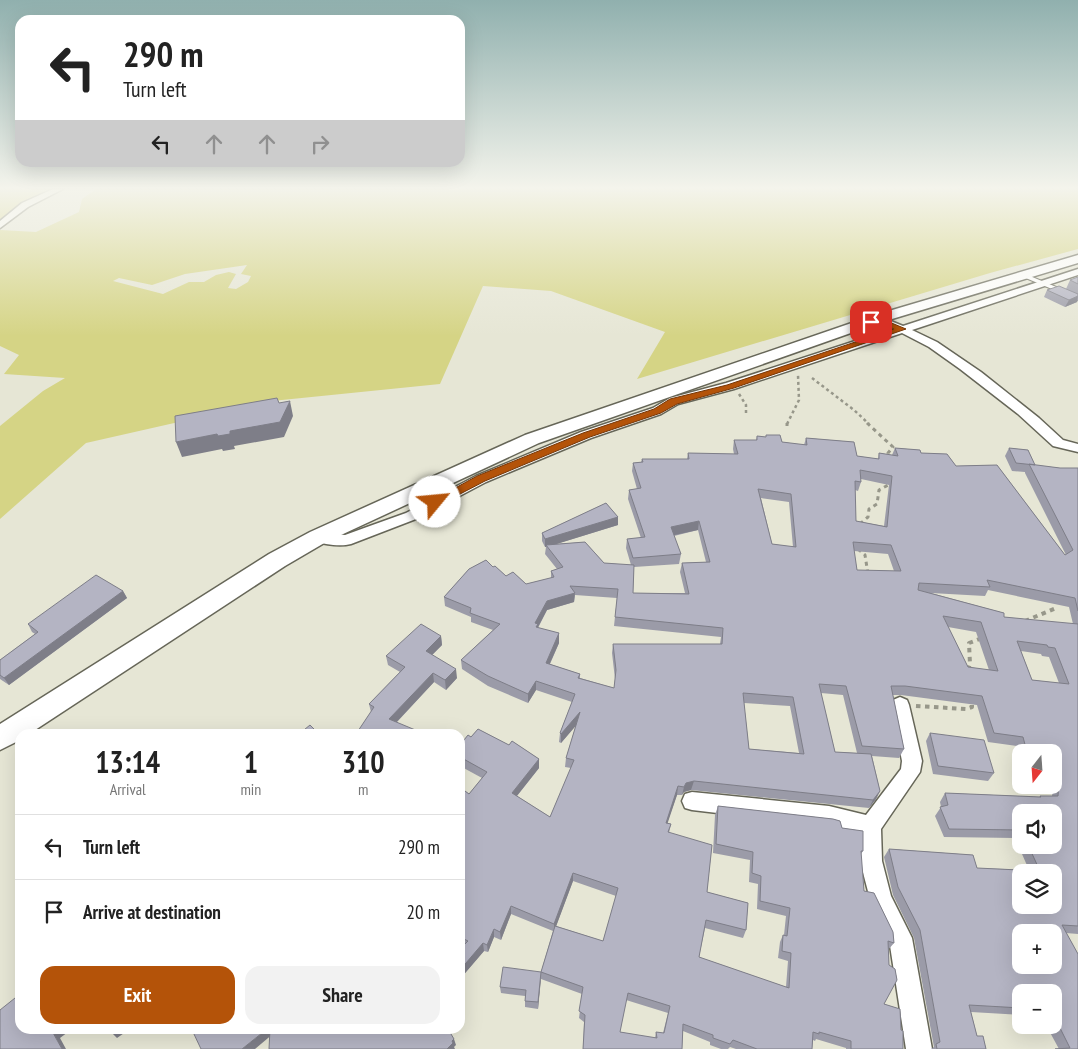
<!DOCTYPE html>
<meta charset="utf-8">
<style>
:root{--surface:#fff;--page:#f2f2f2;--text:#222;--muted:#767676;--line:#e0e0e0;--accent:#b45309}
body{margin:0;font-family:"PT Sans Narrow",sans-serif;background:var(--page);color:var(--text);height:100vh;display:flex;flex-direction:column;font-size:19px;white-space:nowrap}
*{box-sizing:border-box;margin:0}
p{font-size:16px;color:var(--muted)}
.icon{flex:none;width:28px;height:28px;fill:none;stroke:currentColor;stroke-width:2;stroke-linecap:round;stroke-linejoin:round}
.map{position:relative;flex:1;overflow:hidden}
.panel{position:absolute;left:15px;top:729px;width:450px;height:305px;display:flex;flex-direction:column;background:var(--surface);border-radius:15px;box-shadow:0 5px 20px #0002}
.panel>*{flex:none}
.banner{position:absolute;left:15px;top:15px;width:450px;height:152px;border-radius:15px;box-shadow:0 5px 20px #0002;background:#fff;color:var(--text);overflow:hidden}
.needle{width:32px;rotate:197deg}
.fabs{position:absolute;left:1012px;top:744px;display:grid;gap:10px}
.fabs a{display:grid;place-items:center;width:50px;height:50px;border-radius:10px;background:var(--surface);box-shadow:0 5px 20px #0002;font-size:25px}
.pin{position:absolute;display:grid;place-items:center;width:42px;height:42px;color:#fff;margin:-21px;border-radius:10px;box-shadow:0 2px 8px #0006}
.me{position:absolute;width:55px;margin:-28px;rotate:62deg;stroke-linejoin:round;filter:drop-shadow(0 0 4px #0008)}
.turn{display:flex;align-items:center;gap:18px;height:105px;padding:0 25px;font-size:22px}
.turn .icon{width:65px;height:65px;stroke-width:2.5}
.turn b{display:block;font-size:35px;line-height:42px}
.lanes{display:flex;align-items:center;height:48px;padding:0 25px;background:#0003;justify-content:center;gap:25px;direction:ltr}
.lanes .off{opacity:.35}
.eta{display:flex;justify-content:space-evenly;align-items:center;height:85px;text-align:center}
.eta b{font-size:30px;font-weight:600;line-height:35px}
.button{display:flex;gap:10px;margin-top:auto;padding:10px 25px}
.button a{flex:1;height:58px;border-radius:15px;background:var(--accent);color:#fff;font-size:20px;font-weight:600;line-height:58px;text-align:center}
.button a+a{background:var(--page);color:var(--text)}
ul{padding:0;list-style:none}
li{display:flex;align-items:center;gap:15px;height:65px;padding:0 25px;border-top:1px solid var(--line)}
li div{flex:1}
li b{display:block;font-size:19px}
li em{font-style:normal}
.map>svg:first-child{display:block}
.green{fill:#d5d485;fill-rule:evenodd}
.lines{fill:none;stroke-linecap:round;stroke-linejoin:round}
.service-casing{stroke:#666658;stroke-width:2}
.minor-casing{stroke:#666658;stroke-width:3}
.secondary-casing{stroke:#666658;stroke-width:3}
.path-far2{stroke:#97978a;stroke-width:2.5;stroke-dasharray:3 3;stroke-linecap:butt}
.path-far1{stroke:#97978a;stroke-width:3;stroke-dasharray:4 4;stroke-linecap:butt}
.path{stroke:#97978a;stroke-width:4;stroke-dasharray:4.5 4.5;stroke-linecap:butt}
.service{fill:#fff;fill-rule:evenodd}
.minor{fill:#fff;fill-rule:evenodd}
.secondary{fill:#fff;fill-rule:evenodd}
.wall{fill:#9b9ba8;fill-rule:evenodd}
.shaded-wall{fill:#7e7e88}
.building{fill:#b4b4c3;stroke:#7e7e88;fill-rule:evenodd}
.route{fill:#b45309;stroke:#753606}
</style>
<div class="map">
<svg width="1078" height="1049" viewBox="0 0 1078 1049">
<rect width="100%" height="100%" fill="#e6e6d5"/>
<!-- green -->
<path class="green" d="M0,189H53L10,213L0,220Z
M96,189H1078V249L990,273L637,379L665,332L551,291L483,286L440,384L272,401L86,443L0,519V426L43,391L65,378L4,374L19,355L0,346V230L36,232L79,212L82,199ZM247,265L241,274L251,276L248,282L236,289L228,288L236,274L229,272L216,275L204,282H189L163,294L113,281L119,278L152,285L185,274Z"/>
<g class="lines">
<!-- service casing -->
<g class="service-casing">
<path id="service" d="M1021,274H1025L1078,296V300L1021,276Z"/>
</g>
<!-- minor casing -->
<g class="minor-casing">
<path id="minor" d="M53,189H63L28,207L0,228V221L22,203Z
M1078,269V275L912,330L937,342L981,372L1039,418L1063,440L1078,444V452L1053,446L1018,414L960,369L929,347L902,333L734,389L678,404L661,414L591,438L486,482L416,519L351,544C340,547 324,544 313,541L310,537L313,533L318,532L345,535L367,527L406,513L476,476L581,432L653,408L670,398L726,383L892,329L873,321L872,319L873,317H881L903,326Z
M900,697L907,700L909,705L922,761L920,772L881,829L882,861L891,896L912,938L932,1049H906L889,939L870,899L860,861V833L829,826L692,810L685,808L682,801L685,794L692,792L829,806L866,815L901,769L902,761L891,705L893,700Z"/>
</g>
<!-- secondary casing -->
<g class="secondary-casing">
<path id="secondary" d="M1078,255V263L882,322L539,443L326,542L285,566L29,734H20V740L0,750V724L269,554L310,532L525,435L872,316Z"/>
</g>
<!-- path-far2 -->
<path class="path-far2" d="M812,378L854,410L869,424
M739,394L746,405V414
M787,424L799,400L798,375"/>
<!-- path-far1 -->
<path class="path-far1" d="M787,423V426
M867,423L893,447L888,453V458
M860,524L868,517L869,509L877,504L879,490L890,484
M858,549L865,555L868,574"/>
<!-- path -->
<path class="path" d="M1025,621L1056,608
M968,670L970,664L969,643L982,638
M916,706L966,709L972,707V700"/>
<!-- service -->
<use href="#service" class="service"/>
<!-- minor -->
<use href="#minor" class="minor"/>
<!-- secondary -->
<use href="#secondary" class="secondary"/>
</g>
<!-- wall -->
<path class="wall" d="M1078,277V300L1077,302L1065,307L1044,297L1047,290L1066,289L1070,280Z
M766,435H780L782,442L804,445L806,438L854,442L857,456L878,459L879,453L892,455L895,448L920,450L921,453L947,454L956,466L997,465L1065,555H1066L1025,473V472L1012,471L1005,456L1009,448L1028,450L1035,465L1060,468H1078V934L1066,933L1078,954V1049H1055H1059L1046,1025H1054V992H1021V1015L971,1012L977,1036H983L986,1049H931L934,1047L914,938L893,895L884,857L889,849L973,855L977,868L1029,870L1015,838L944,837L935,816L941,807L940,802L945,793L1039,797L1040,796H1052L1053,790L1028,786V785H1054V752H1021V762L1017,746L988,742L977,705L901,695H893L904,749L899,758L872,756L880,791L876,799L869,808L691,790L684,792L682,795H677L667,823L671,824L669,833L712,845L707,892L748,903L746,930L743,938L705,928L699,957L786,987L788,961L778,958L780,942L783,935H784L786,916L757,909L758,884L749,882L750,860L713,853L715,815L718,806L833,819L840,821L842,828L863,831V851L861,854L864,891L874,893L893,932L894,943L888,950L889,965L895,969L897,980L884,1004L900,1009L901,1030L903,1031V1049H846V1048L816,1039L815,1041L813,1040L812,1049H736L730,1047L728,1049H721L710,1045V1042L683,1031L682,1049H583L584,1022L579,1018L582,994L541,979V972L553,931L511,914L501,940L494,937L488,952L484,951L460,979V950L463,946L460,945V797L465,791L469,794L482,778L460,766V745L468,735L471,737L478,729L509,745L512,741L539,759V768L517,796L550,817L571,768L565,767L566,758L576,725L561,743L559,742L560,733L572,702L536,690L528,703L488,686L462,669L461,660L493,630L471,622V617L445,606L444,597L469,569L486,560L493,567L495,566L506,576L513,572L526,584L551,578V571L557,569L545,554L546,547H545L542,541V533L606,503L618,517V525L556,544L585,542L604,563L631,565L626,548L627,539L641,538L628,499L629,490L637,489L632,471L633,463L641,462L642,459H687L688,453L734,454L733,449L734,440H756L757,436L766,437ZM861,479L889,485L884,526L856,521L855,490L858,491L861,482ZM761,498L789,502L793,547L772,544ZM698,530L706,562L682,563L680,572L685,593H633L634,567L679,564L681,554L674,536ZM854,551L888,554L894,571L857,570ZM988,590L1069,607L1073,624L1004,617V613L931,593L985,596ZM575,595L617,598L614,626L721,637L720,644H613L612,653L615,679L614,688L580,678V674L550,664L559,643V633L538,628L547,610L574,602ZM948,627L976,632L989,670L968,667ZM1021,651L1041,654L1042,656L1049,657L1059,683L1032,680ZM821,693L843,695L857,753L835,752ZM744,703L790,706L799,753L749,749ZM1021,812H1054V845H1021ZM1021,872H1054V905H1021ZM573,881L616,896L603,941L556,926ZM1021,932H1054V965H1021ZM626,1000L668,1013L663,1033L656,1032L655,1038L620,1032Z
M123,591L127,598L9,685L0,679V660L35,634L32,632L28,624Z
M441,636L442,645L432,655L457,678L446,690L434,682L397,722L371,712L369,704L400,672L388,665L386,656Z
M930,733L994,773L988,781L933,774L926,741Z
M541,972L538,1009L525,1007V996L501,993L500,987Z"/>
<!-- shaded-wall -->
<path class="shaded-wall" d="M1078,296L1077,302L1065,307L1069,300Z
M290,401L293,416L284,437L234,446L235,449L223,451L222,449L182,457L176,442L230,431L282,417Z
M618,517V525L547,547L546,545V547H545V539Z
M699,521L698,530L670,536L671,527Z
M123,591L127,598L9,685L4,678Z
M575,593L574,602L547,610L538,627V633L535,623L547,601Z
M559,633V643L546,672V663Z
M441,636L442,645L427,660L426,651Z
M456,669L457,678L446,690L445,680Z
M433,673L434,682L391,728L389,719Z
M536,681V690L528,703V694Z
M580,712V721L561,743V734Z
M539,759V768L512,802V793Z
M694,781L691,790L684,792L682,795L684,787L686,783Z
M678,786L677,795L665,831L666,823Z
M880,791L876,799L869,808L873,800Z
M573,873V881L554,932V924Z
M511,906V914L501,940L500,932Z
M494,929V937L488,952L487,945Z
M483,943L484,951L460,979V970Z
M541,972V979L538,1009V1002Z
M54,1029H72L60,1038L66,1049H62L52,1031Z
M113,1029H130L117,1038L110,1031Z
M267,1029H271L274,1033L255,1049H242Z
M454,1039L456,1045L454,1047L455,1049H447L452,1041Z"/>
<!-- building -->
<path class="building" d="M1078,277V284L1070,280Z
M1059,286L1078,294V296L1069,300L1047,290Z
M277,398L279,403L290,401L280,422L230,431V434L218,436L217,434L176,442L175,416Z
M766,435H780L782,442L807,445L806,438L854,442L857,456L879,459V453L898,456L895,448L920,450L921,453L947,454L956,466L997,465L1065,555L1073,550L1029,464L1060,468H1078V611L1075,598L987,580L990,587L919,583L918,590L1004,613V617L1078,624V926L1062,925L1078,954V1049H1055L1070,1048L1054,1016V992H1021V1008L969,1005L977,1036H983L986,1049H937L936,1044L940,1042L920,930L898,887L889,849L973,855L977,868L1040,871L1028,845H1054V812H1021V830L949,829L940,807L948,805L945,793L1041,797L1040,796H1058L1059,781L1054,780V752H1027L1023,737L994,733L982,696L905,686H891L904,749L862,746L846,686L819,684L835,752L871,754L880,791L873,800L694,781L686,783L684,787L678,786L666,823L671,824L668,832L712,845L707,892L748,903L746,930L706,920L699,957L789,988L791,953L782,951L783,935L787,936L790,908L760,901L761,876L752,873L753,852L716,844L718,806L833,819L840,821L842,828L863,831V851H861L864,891L874,893L893,932L894,943L888,941L889,965L895,969L897,980L884,1004L900,1009L901,1030L903,1031V1049H851V1041L819,1032V1034L813,1032L812,1049H757L733,1040L730,1044L713,1038V1035L683,1024L682,1049H583L585,1015L579,1011L583,987L541,972L555,926L603,941L618,888L573,873L554,924L511,906L500,932L494,929L487,945L483,943L460,970V949L468,941L460,937V849L462,845L460,844V797L465,791L469,794L487,772L460,757V745L468,735L471,737L478,729L509,745L512,741L539,759L512,793L550,817L574,760L566,758L580,712L561,734L560,733L575,694L536,681L528,694L488,676L461,660L500,624L470,613L471,608L444,597L469,569L486,560L493,567L495,566L506,576L513,572L526,584L554,577L551,571L563,567L546,545L585,542L604,563L634,565L633,593L689,594L682,563L710,562L699,521L671,527L681,554L633,558L627,539L645,537L629,490L641,488L633,463L643,462L642,459H689L688,453L738,454L734,440H757V436L766,437ZM860,470L892,476L887,527L856,521L855,481L861,482ZM758,489L791,494L796,547L772,544ZM853,542L891,545L901,571L857,570ZM570,586L618,589L615,617L723,628L722,644H613L616,670L614,688L578,678L580,674L546,663L559,633L536,627L538,624L535,623L547,601L575,593ZM943,616L981,622L998,671L968,667ZM1017,641L1047,645L1048,647L1055,648L1069,684L1032,680ZM743,693L793,697L804,754L749,749ZM1021,872H1054V905H1021ZM1021,932H1054V965H1021ZM628,993L670,1006L664,1033L656,1032L657,1038L620,1032Z
M1009,448L1028,450L1035,465L1016,463Z
M606,503L618,517L545,539L542,533Z
M96,575L123,591L4,678L0,675V660L38,632L28,624Z
M421,624L441,636L426,651L456,669L445,680L433,673L389,719L425,734H356L374,707L369,704L405,667L386,656Z
M310,725L319,734H299Z
M930,733L984,740L994,773L938,766Z
M20,766V775L15,770Z
M503,967L541,972L538,1002L525,1001L526,990L500,987Z
M20,994V1029H54L52,1031L62,1049H0V1010Z
M195,1029H267L242,1049H201L193,1032Z
M270,1029H448L454,1039L452,1041L453,1043L447,1049H269Z"/>
<!-- sky -->
<linearGradient id="sky" x2="0" y2="1"><stop stop-color="#90b0ae"/><stop offset="0.56" stop-color="#f4f4ec"/><stop offset="1" stop-color="#f4f4ec" stop-opacity="0"/></linearGradient>
<rect width="1078" height="336" fill="url(#sky)"/>
<!-- route -->
<path class="route" d="M877,317L906,329L734,388L677,404L661,413L590,437L485,481L439,505H431L430,502L477,476L583,433L654,409L670,399L727,385L894,329L877,322L871,324L867,322Z"/>
</svg>
<div class="fabs">
<a><svg class="needle" viewBox="-14 -14 28 28"><path d="M0-13l5 13h-10z" fill="#e53935"/><path d="M0 13l5-13h-10z" fill="#767676"/></svg></a>
<a><svg class="icon" aria-label="sound" viewBox="0 0 24 24"><path d="M4 9h4l5-4v14l-5-4H4zM17 9q2 3 0 6"/></svg></a>
<a><svg class="icon" aria-label="layers" viewBox="0 0 24 24"><path d="M12 4l9 5-9 5-9-5zM3 14l9 5 9-5"/></svg></a>
<a>+</a>
<a>−</a>
</div>
<div class="pin" style="left:871px;top:322px;background:#d93025"><svg class="icon" aria-label="arrive" viewBox="0 0 24 24"><path d="M6 21V4h12l-3 4 3 4H6"/></svg></div>
<svg class="me" style="left:435px;top:502px" viewBox="-20 -20 40 40"><circle r="19" fill="#fff"/><path d="M0-13L10 11 0 6-10 11z" fill="#b45309"/></svg>
<div class="banner">
<div class="turn"><svg class="icon" aria-label="left" viewBox="0 0 24 24"><path d="M17 20v-9H6M10 6l-5 5 5 5"/></svg><div><b>290 m</b>Turn left</div></div>
<div class="lanes"><svg class="icon" aria-label="left" viewBox="0 0 24 24"><path d="M17 20v-9H6M10 6l-5 5 5 5"/></svg><svg class="icon off" aria-label="ahead" viewBox="0 0 24 24"><path d="M12 20V5M6 11l6-6 6 6"/></svg><svg class="icon off" aria-label="ahead" viewBox="0 0 24 24"><path d="M12 20V5M6 11l6-6 6 6"/></svg><svg class="icon off" aria-label="right" viewBox="0 0 24 24"><path d="M7 20v-9h11M14 6l5 5-5 5"/></svg></div>
</div>
<section class="panel">
<div class="eta">
<div><b>13:14</b><p>Arrival</p></div>
<div><b>1</b><p>min</p></div>
<div><b>310</b><p>m</p></div>
</div>
<ul>
<li><svg class="icon" aria-label="left" viewBox="0 0 24 24"><path d="M17 20v-9H6M10 6l-5 5 5 5"/></svg><div><b>Turn left</b></div><em>290 m</em></li>
<li><svg class="icon" aria-label="arrive" viewBox="0 0 24 24"><path d="M6 21V4h12l-3 4 3 4H6"/></svg><div><b>Arrive at destination</b></div><em>20 m</em></li>
</ul>
<div class="button"><a>Exit</a><a>Share</a></div>
</section>
</div>
